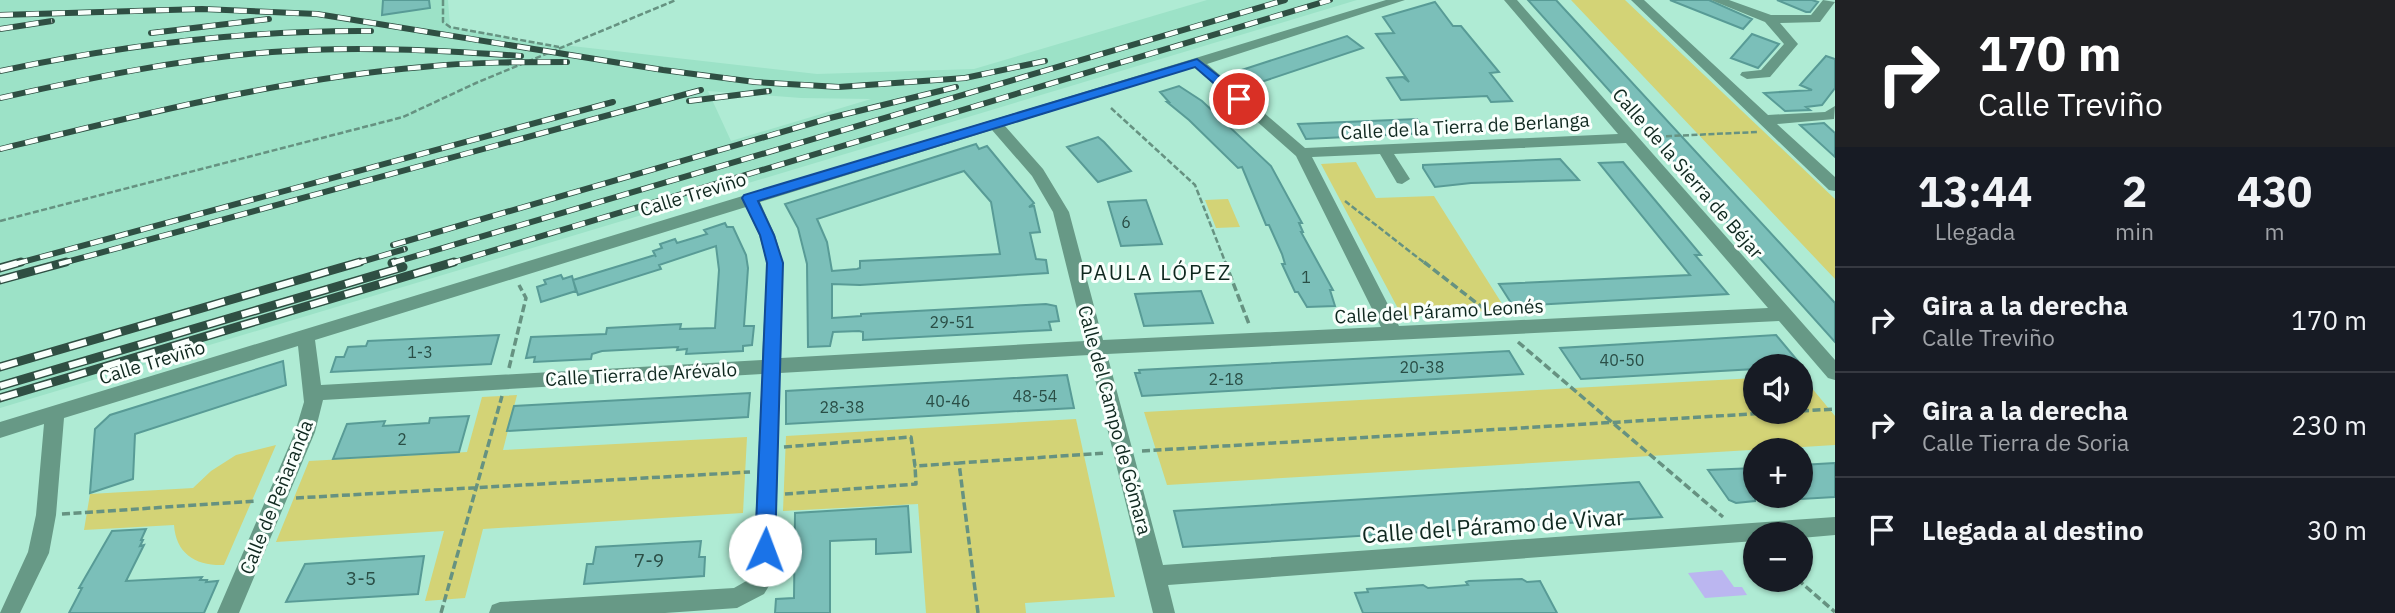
<!DOCTYPE html>
<html lang="es">
<meta charset="utf-8">
<style>
:root{--surface:#171b24;--page:#20242c;--text:#f1f3f6;--muted:#9ea1a6;--line:#363941}
body{margin:0;font-family:"IBM Plex Sans",sans-serif;background:var(--page);color:var(--text);height:100vh;display:flex;flex-direction:column;font-size:26px;white-space:nowrap}
*{box-sizing:border-box;margin:0}
p{font-size:23px;color:var(--muted)}
.icon{flex:none;width:38px;height:38px;fill:none;stroke:currentColor;stroke-width:2;stroke-linecap:round;stroke-linejoin:round}
.map{position:relative;flex:1;overflow:hidden}
.drawer{display:flex;flex-direction:column;background:var(--surface);width:560px}
.drawer>*{flex:none}
.top-card{background:#202124;color:#fff;overflow:hidden}
.fabs{position:absolute;left:1743px;top:354px;display:grid;gap:14px}
.fabs a{display:grid;place-items:center;width:70px;height:70px;border-radius:50%;background:var(--surface);box-shadow:0 2px 5px #0004;font-size:35px}
.pin{position:absolute;display:grid;place-items:center;width:60px;height:60px;color:#fff;margin:-30px;border:4px solid #fff;border-radius:50%;box-shadow:0 2px 7px #0007}
.me{position:absolute;width:77px;margin:-38px;rotate:2deg;stroke-linejoin:round;filter:drop-shadow(0 0 5px #0008)}
.turn{display:flex;align-items:center;gap:24px;height:147px;padding:0 28px;font-size:32px}
.turn .icon{width:91px;height:91px;stroke-width:2.5}
.turn b{display:block;font-size:49px;line-height:60px}
.eta{display:flex;justify-content:space-evenly;align-items:center;height:119px;text-align:center}
.eta b{font-size:42px;font-weight:700;line-height:49px}
ul{padding:0;list-style:none}
li{display:flex;align-items:center;gap:21px;height:105px;padding:0 28px;border-top:2px solid var(--line)}
li div{flex:1}
li b{display:block;font-size:26px}
li em{font-style:normal}
main{display:flex;flex:1;min-height:0}
.map>svg:first-child{display:block}
.built{fill:#9ce2c7;fill-rule:evenodd}
.green{fill:#d3d376}
.water{fill:#bbb6f0}
.building{fill:#7bbfb9;stroke:#589b96;stroke-width:2;fill-rule:evenodd}
.lines{fill:none;stroke-linecap:round;stroke-linejoin:round}
.path-far1{stroke:#669281;stroke-width:2.5;stroke-dasharray:6 2.5;stroke-linecap:butt}
.path{stroke:#669281;stroke-width:3.5;stroke-dasharray:8 3.5;stroke-linecap:butt}
.minor{fill:#679986;fill-rule:evenodd}
.rail-far1-casing{stroke:#2f4f43;stroke-width:6}
.rail-casing{stroke:#2f4f43;stroke-width:9}
.rail-far1{stroke:#f9fffc;stroke-width:4.5;stroke-dasharray:13;stroke-linecap:butt}
.rail{stroke:#f9fffc;stroke-width:6;stroke-dasharray:18;stroke-linecap:butt}
.route{fill:#1a73e8;stroke:#114b97;stroke-width:2}
.labels{text-anchor:middle;dominant-baseline:central;stroke-width:6;stroke-linejoin:round;paint-order:stroke}
.number-label{font-size:16px;fill:#2a4e46}
.street-label{font-size:19px;fill:#0f281f;stroke:#f9fffc}
.near-number-label{font-size:19px;fill:#2a4e46}
.neighbourhood-label{font-size:21px;letter-spacing:2px;fill:#0f281f;stroke:#f9fffc}
.near-street-label{font-size:23px;fill:#0f281f;stroke:#f9fffc}
</style>
<main>
<div class="map">
<svg width="1835" height="613" viewBox="0 0 1835 613">
<rect width="100%" height="100%" fill="#afebd4"/>
<!-- built -->
<path class="built" d="M0,0H448L450,27L559,47L563,45L817,74L974,69L1207,0H1357L0,408ZM708,91L801,98L871,99L731,141Z"/>
<!-- green -->
<path class="green" d="M1571,0H1625L1835,199V279Z
M1356,162L1376,198L1434,196L1506,310L1402,316L1321,164Z
M1228,199L1240,227L1216,228L1205,200Z
M1801,375L1835,416V445L1167,485L1144,412L1755,378V411H1801Z
M517,395L503,450L747,437L743,513L483,529L465,598L425,601L444,531L276,542L309,461L467,452L482,397Z
M1076,419L1115,597L1025,603L1026,613H926L918,504L783,511L786,436Z
M276,445L224,565C196,566 176,554 174,525L84,530L90,494L193,488L211,471L236,455Z"/>
<!-- water -->
<path class="water" d="M1722,570L1734,587H1742L1747,595L1705,598L1688,573Z"/>
<!-- building -->
<path class="building" d="M383,0H429L430,8L382,15Z
M1528,0H1556L1835,303V342Z
M1670,0H1709L1752,19L1743,29Z
M1777,0H1812L1818,2L1810,12H1806Z
M1435,2L1453,26H1461L1499,72L1490,73L1512,101L1491,102L1487,96L1401,100L1387,78L1403,77L1409,82L1376,34L1394,33L1383,17Z
M1752,34L1779,44L1758,68L1731,58Z
M1347,36L1363,48L1246,87L1229,74Z
M1826,56L1835,59V88L1822,105L1806,107L1810,110L1785,111L1764,93L1812,90L1800,85Z
M1179,86L1202,101L1271,166L1302,223H1299L1303,232H1301L1333,290H1330L1335,306L1307,307L1298,292H1295L1282,264H1285L1282,254L1269,225H1266L1242,167L1238,168L1189,120L1167,102H1169L1160,92Z
M1417,119L1427,133L1306,139L1298,124Z
M1824,123L1835,133V157L1800,125Z
M1098,137L1104,142L1131,171L1098,182L1067,147Z
M976,144L979,149L987,146L1034,203L1029,207L1034,206L1040,232L1030,233L1036,259L1046,260L1048,273L860,285L832,284V318L861,316V314L1046,304L1056,306L1059,321L1049,322L1051,330L863,340V332L859,331L833,332L830,346L808,347L807,264L798,228L785,204ZM964,171L991,202L1000,254L860,261V268L857,269L832,271L827,242L817,219Z
M1560,159L1579,180L1471,183L1435,187L1423,168V165Z
M1623,162L1701,255H1695L1728,294L1513,306L1499,284L1690,275L1599,163Z
M1146,200L1162,244L1121,246L1108,202Z
M725,223L727,227H733L746,255L748,268L744,326H754L752,345L743,346V351L686,354L687,349L677,350L678,347L602,351L592,354L591,359L534,362L535,357L526,358L531,337L606,334L607,328L681,324L680,329L715,328L719,270L716,246L659,265L661,269L578,295L573,280L655,255L656,257L653,251L662,248L660,244L675,239L677,243L707,234L704,230Z
M561,275L563,279L572,276L576,291L541,302L537,287L546,284L544,280Z
M1201,291L1213,323L1144,326L1135,294Z
M499,335L491,364L331,372L336,357H344L348,347L366,346L368,341Z
M1776,335L1802,366H1755V369L1581,379L1560,348Z
M1509,351L1523,374L1142,396L1135,373H1140L1139,370Z
M283,361L286,385L135,434L133,479L90,493L95,429L110,415Z
M1067,375L1074,408L786,424V391Z
M750,393L748,417L507,431L514,406Z
M469,416L459,452L333,459L347,424L385,421L383,426L429,423L430,418Z
M1835,463V497L1801,499V465Z
M1755,468V501L1736,503L1729,500L1708,470Z
M1639,482L1662,517L1183,547L1174,511Z
M908,506L911,552L876,554V539L830,541V613H775L776,599L794,598L795,513Z
M146,529L141,540H143L140,546L144,545L126,581L202,577L200,580H207L206,582L218,581L204,613H69L82,588H79L112,531Z
M701,541L699,557H705L704,576L584,584L587,564H593L596,547Z
M424,556L418,594L286,602L305,564Z
M1522,579L1527,582L1540,581L1557,613H1363L1355,593L1368,592L1367,589L1423,585L1428,588L1442,587L1468,585L1466,582L1469,581Z"/>
<g class="lines">
<!-- path-far1 -->
<path class="path-far1" d="M443,0V22L450,27L559,47
M1111,108L1195,185L1226,264
M1649,137L1757,132
M1345,201L1426,264
M0,221L403,117L476,83L676,0"/>
<!-- path -->
<path class="path" d="M1225,262L1249,324
M1424,262L1488,312
M1518,342L1723,517
M509,368L526,298L519,285
M1801,411L1835,409
M784,447L911,437L915,466L959,463
M1142,451L1800,411
M785,494L916,484L915,466
M296,498L750,472
M62,514L257,501
M1797,579L1835,612
M441,613L502,396
M978,613L959,463L1106,453"/>
<!-- minor -->
<path class="minor" d="M1386,0H1405L1207,64L1305,148L1618,134L1504,0H1517L1835,360V380L1828,378L1779,321L1107,354L1163,565L1835,517V535L1801,538V534H1755V541L1168,585L1175,613H1153L1089,355L780,373L775,576L764,594L737,608L665,613H489L492,605L500,602L734,588L748,580L753,573L762,374L323,400L315,432L239,613H217L295,432L304,402L298,346L64,418L56,515L49,553L20,613H0L28,552L36,515L44,424L0,438V422ZM1195,67L1296,156L1381,327L1103,340L1069,212L1043,169L1005,126ZM992,130L1032,176L1053,212L1085,341L781,358L783,263L775,235L760,202ZM1626,143L1768,308L1399,326L1312,157L1380,154L1397,183L1402,184L1410,179L1394,154ZM746,207L759,235L767,263L762,360L321,385L315,340Z
M1631,0H1644L1768,115L1825,112L1835,106L1834,119L1777,124L1835,177V191L1829,190Z
M1711,0H1729L1771,15H1811L1823,0L1835,2L1820,22L1780,23L1798,44L1770,77L1747,79L1740,75L1742,72L1761,70L1784,44L1765,22Z"/>
<!-- rail-far1 casing -->
<g class="rail-far1-casing">
<path id="rail-far1" d="M0,15L202,9L317,14L663,70L755,82L839,87L965,78L1045,61
M0,29L52,21
M151,33L269,19
M0,71C123,45 245,30 371,31
M0,98C90,78 180,59 272,52C355,46 438,50 521,56
M689,101L769,91
M0,149C139,115 280,79 423,67C471,62 519,62 567,62
M393,245L830,118L956,87
M392,263L1285,0
M15,264L613,102
M59,264L701,90
M354,264L405,249
M448,264L1330,0"/>
</g>
<!-- rail casing -->
<g class="rail-casing">
<path id="rail" d="M392,263L395,262
M0,268L21,262
M0,280L66,262
M0,367L360,262
M0,386L403,267
M0,398L454,262"/>
</g>
<!-- rail-far1 -->
<use href="#rail-far1" class="rail-far1"/>
<!-- rail -->
<use href="#rail" class="rail"/>
</g>
<!-- route -->
<path class="route" d="M1197,59L1244,96V101H1234L1195,67L758,201L774,235L783,263L775,550L772,556L765,559L758,556L755,550L767,263L760,235L742,198L744,195Z"/>
<g class="labels">
<!-- number labels -->
<g class="number-label">
<text x="1126" y="222">6</text>
<text x="1306" y="277">1</text>
<text x="952" y="322">29-51</text>
<text x="420" y="352">1-3</text>
<text x="1622" y="360">40-50</text>
<text x="1422" y="367">20-38</text>
<text x="1226" y="379">2-18</text>
<text x="1035" y="396">48-54</text>
<text x="948" y="401">40-46</text>
<text x="842" y="407">28-38</text>
<text x="402" y="439">2</text>
</g>
<!-- street labels -->
<g class="street-label">
<text transform="translate(1465 126) rotate(-3)">Calle de la Tierra de Berlanga</text>
<text transform="translate(1688 173) rotate(49)">Calle de la Sierra de Béjar</text>
<text transform="translate(693 194) rotate(-17)">Calle Treviño</text>
<text transform="translate(1439 311) rotate(-3)">Calle del Páramo Leonés</text>
<text transform="translate(152 362) rotate(-17)">Calle Treviño</text>
<text transform="translate(641 374) rotate(-3)">Calle Tierra de Arévalo</text>
<text transform="translate(1115 420) rotate(75)">Calle del Campo de Gómara</text>
<text transform="translate(276 497) rotate(-68)">Calle de Peñaranda</text>
</g>
<!-- near-number labels -->
<g class="near-number-label">
<text x="649" y="560">7-9</text>
<text x="361" y="578">3-5</text>
</g>
<!-- neighbourhood labels -->
<g class="neighbourhood-label">
<text x="1156" y="272">PAULA LÓPEZ</text>
</g>
<!-- near-street labels -->
<g class="near-street-label">
<text transform="translate(1493 525) rotate(-4)">Calle del Páramo de Vivar</text>
</g>
</g>
</svg>
<div class="fabs">
<a><svg class="icon" aria-label="sound" viewBox="0 0 24 24"><path d="M4 9h4l5-4v14l-5-4H4zM17 9q2 3 0 6"/></svg></a>
<a>+</a>
<a>−</a>
</div>
<div class="pin" style="left:1239px;top:99px;background:#d93025"><svg class="icon" aria-label="arrive" viewBox="0 0 24 24"><path d="M6 21V4h12l-3 4 3 4H6"/></svg></div>
<svg class="me" style="left:765px;top:550px" viewBox="-20 -20 40 40"><circle r="19" fill="#fff"/><path d="M0-13L10 11 0 6-10 11z" fill="#1a73e8"/></svg>
</div>
<section class="drawer">
<div class="top-card">
<div class="turn"><svg class="icon" aria-label="right" viewBox="0 0 24 24"><path d="M7 20v-9h11M14 6l5 5-5 5"/></svg><div><b>170 m</b>Calle Treviño</div></div>
</div>
<div class="eta">
<div><b>13:44</b><p>Llegada</p></div>
<div><b>2</b><p>min</p></div>
<div><b>430</b><p>m</p></div>
</div>
<ul>
<li><svg class="icon" aria-label="right" viewBox="0 0 24 24"><path d="M7 20v-9h11M14 6l5 5-5 5"/></svg><div><b>Gira a la derecha</b><p>Calle Treviño</p></div><em>170 m</em></li>
<li><svg class="icon" aria-label="right" viewBox="0 0 24 24"><path d="M7 20v-9h11M14 6l5 5-5 5"/></svg><div><b>Gira a la derecha</b><p>Calle Tierra de Soria</p></div><em>230 m</em></li>
<li><svg class="icon" aria-label="arrive" viewBox="0 0 24 24"><path d="M6 21V4h12l-3 4 3 4H6"/></svg><div><b>Llegada al destino</b></div><em>30 m</em></li>
</ul>
</section>
</main>
